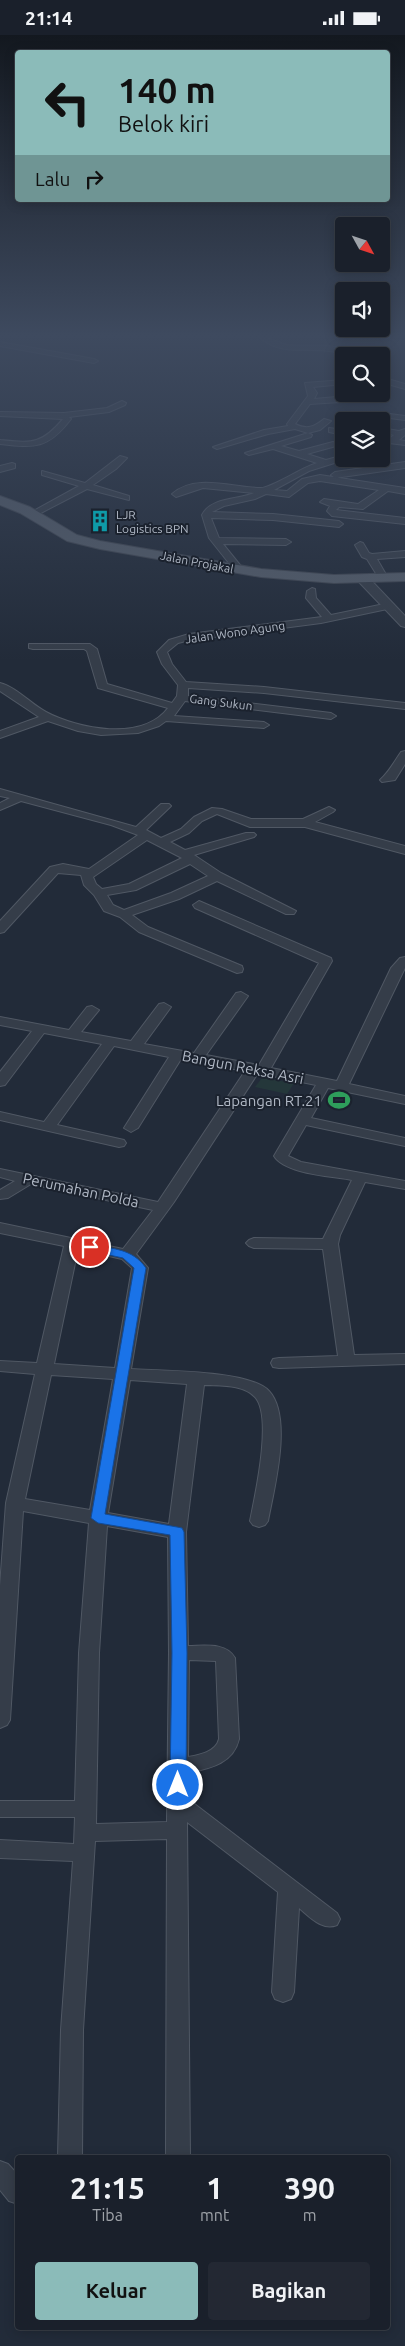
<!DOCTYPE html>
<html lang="id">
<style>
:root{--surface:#1a202b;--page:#232833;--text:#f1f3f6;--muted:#9fa3a9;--line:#383e47;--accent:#8bbbb9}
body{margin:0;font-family:Ubuntu,sans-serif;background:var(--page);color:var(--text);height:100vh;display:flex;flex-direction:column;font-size:19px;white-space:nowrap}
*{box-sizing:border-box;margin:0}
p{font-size:16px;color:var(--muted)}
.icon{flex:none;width:28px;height:28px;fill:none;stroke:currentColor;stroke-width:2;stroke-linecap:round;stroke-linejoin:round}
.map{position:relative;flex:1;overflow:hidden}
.side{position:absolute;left:15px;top:2120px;width:375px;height:175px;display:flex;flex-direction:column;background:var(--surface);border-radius:5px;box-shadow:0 2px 12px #0003,0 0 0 1px var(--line)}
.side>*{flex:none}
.banner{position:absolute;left:15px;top:15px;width:375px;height:152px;border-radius:5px;box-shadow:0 2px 12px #0003,0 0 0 1px var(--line);background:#8bbbb9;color:#111;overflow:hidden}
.needle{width:32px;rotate:130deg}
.controls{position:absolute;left:335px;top:182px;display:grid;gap:10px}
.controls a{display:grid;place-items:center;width:55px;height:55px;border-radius:5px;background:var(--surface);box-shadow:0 2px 12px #0003,0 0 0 1px var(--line);font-size:25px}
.pin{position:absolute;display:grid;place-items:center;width:42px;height:42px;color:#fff;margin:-21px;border:2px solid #fff;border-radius:50%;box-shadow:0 1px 5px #0007}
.me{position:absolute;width:55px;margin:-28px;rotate:0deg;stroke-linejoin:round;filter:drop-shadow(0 0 4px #0008)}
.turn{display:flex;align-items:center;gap:18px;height:105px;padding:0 20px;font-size:22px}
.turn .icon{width:65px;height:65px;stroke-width:2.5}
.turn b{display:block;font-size:35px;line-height:42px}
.then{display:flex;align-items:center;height:48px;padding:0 20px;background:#0003;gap:10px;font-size:19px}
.eta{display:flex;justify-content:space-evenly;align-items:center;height:85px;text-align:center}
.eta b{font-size:30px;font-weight:600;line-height:35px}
.cta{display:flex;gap:10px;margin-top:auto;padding:10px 20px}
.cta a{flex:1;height:58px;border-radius:5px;background:var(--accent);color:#111;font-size:20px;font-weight:600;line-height:58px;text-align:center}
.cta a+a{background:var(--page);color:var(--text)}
.status{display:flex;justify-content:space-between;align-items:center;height:35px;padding:0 25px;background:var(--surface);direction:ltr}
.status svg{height:14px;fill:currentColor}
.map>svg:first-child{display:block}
.green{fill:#24373a}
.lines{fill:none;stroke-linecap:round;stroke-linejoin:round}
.minor-casing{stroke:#505864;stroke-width:2}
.tertiary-casing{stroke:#505864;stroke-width:2}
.primary-casing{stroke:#3f4652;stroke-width:2}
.minor{fill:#353d49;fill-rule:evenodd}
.tertiary{fill:#353d49;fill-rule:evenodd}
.primary{fill:#535c69;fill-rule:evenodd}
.route{fill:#1a73e8;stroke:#114b97}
.labels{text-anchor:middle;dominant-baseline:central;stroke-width:4;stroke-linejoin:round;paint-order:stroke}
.far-poi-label{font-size:12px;fill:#b0b8c5;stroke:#1b222e;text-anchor:start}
.far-street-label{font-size:12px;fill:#b0b8c5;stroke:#1b222e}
.street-label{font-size:15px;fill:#b0b8c5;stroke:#1b222e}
.poi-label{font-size:15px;fill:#b0b8c5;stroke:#1b222e;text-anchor:end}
</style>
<div class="status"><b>21:14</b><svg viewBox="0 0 49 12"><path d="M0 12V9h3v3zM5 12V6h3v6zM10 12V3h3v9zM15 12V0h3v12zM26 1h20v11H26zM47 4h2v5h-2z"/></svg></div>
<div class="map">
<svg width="405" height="2311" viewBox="0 0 405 2311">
<rect width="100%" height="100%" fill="#222b39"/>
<!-- green -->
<path class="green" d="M262,1043L294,1048L287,1059L255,1052Z"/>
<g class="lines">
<!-- minor casing -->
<g class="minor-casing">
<path id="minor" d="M261,303C271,302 278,308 287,310C309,312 337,306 356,321C346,322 339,317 329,316C307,313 279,320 261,303Z
M0,307L94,324L98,326L94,328L0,311Z
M381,342L405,349V354L381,347Z
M344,345V349L313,352L317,358L314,364L371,359L355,366L310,369L295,389C307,395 314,392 324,384L331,386L320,395L308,398L312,400L311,402L281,411L299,416L333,407L337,409L336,411L307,419L326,425L344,420V424H347L309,436L274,455L287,456L302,444L320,440L405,453V459L388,456L363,474L339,472L336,475L405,483V489L332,481L327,476L330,471L320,467L324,464L358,469L379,455L320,446L308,448L289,462L266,459L255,464L224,471L212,477L273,479L339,486L343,489L339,492L273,485L211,483L219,503L286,504L291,507L286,510L223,509L244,535L236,537L209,503L202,480C211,462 238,465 254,458L203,453L176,462L172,459C196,438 233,453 261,453C271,453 303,432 317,428L273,414L249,420L245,418L308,398L295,394L268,399L217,414L213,412L264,395L288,391L287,389L308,361L305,348Z
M122,366L126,368L125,370L109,377L69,382L71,384C48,414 35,413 0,409V405C32,408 41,410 63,384L0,381V377L64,378L107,373Z
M382,378L405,381V385L382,382Z
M329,393L344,395V400L329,397Z
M381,393L399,396L405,394V400L399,405L405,406V410L389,408V404L394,400L381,397Z
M120,421L127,423L116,434L93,450L129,461V465L87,454L35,481L28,479L79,451L42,440V436L85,448Z
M405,427V433L335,443L331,440L335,437Z
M12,428L15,429V433L0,437V431Z
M360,507L363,508L369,518L372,519L405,516V522L377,524L388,543L380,545L367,524L362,522L355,510Z
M312,553L315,554L316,563L331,580L389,568L394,571L392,573L321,588L190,605L178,608L167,617L172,629L186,647L264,652L405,668V674L264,658L188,653V661L331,678L336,681L331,684L185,666L174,681L264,687L269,690L264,693L166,686L159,691L138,698L101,700L78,696L48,686L0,703V696L39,682L0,656V648C16,652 31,669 46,677C78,694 142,707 168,673L98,653L87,616L84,614H33L29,613V609H90L97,614L107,649L172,668L177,661L178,650L162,629L157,617L169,605L189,599L322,582L306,563L307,556Z
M405,716V729L395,745L382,747L380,745C389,737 394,727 401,717Z
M0,754L136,792L161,769H169L171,771L169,773L146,795L161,803L181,794L194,782L212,773L222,774L251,784H303L329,772L335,775L333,777L315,787L405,811V819L305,792H250L217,779L202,786L189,798L170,807L185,815L246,798H254L256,800L254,802L194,820L221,838L296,876L294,879H286L217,846L179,864L132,880L148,892L242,931L243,934L242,937L237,938L139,897L120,882L104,876L94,860L84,850L81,840L58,838L4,897L0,898V886L50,832L63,829L89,834L138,800L111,790L21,766L0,775V768L10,763L0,761ZM147,805L182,823L129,849L102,854L96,849L93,842ZM190,829L208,841L171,858L124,875L113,870L107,860L136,855Z
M199,866L331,923L332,926L271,1033L337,1046L391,933L400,923L405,922V933L349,1049L405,1061V1069L328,1053L311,1083L405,1103V1111L306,1090L288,1121L301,1127L405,1146V1154L365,1147L340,1200L338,1209L354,1320L405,1319V1329L279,1333L273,1332L271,1328L273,1324L279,1323L338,1321L323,1214L254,1213L249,1211L246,1208L249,1205L254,1203L323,1204L352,1145C331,1141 285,1139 274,1121L316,1050L258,1038L174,1167L136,1219L148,1233L131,1334C161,1336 250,1335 269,1356C293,1382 274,1454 268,1486L265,1490L259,1492L253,1490L250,1486C255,1461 273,1381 255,1362C243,1349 220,1351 204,1350L186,1497L188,1611C204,1611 226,1607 235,1623L239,1704C233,1729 210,1733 188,1738V1764L337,1878L340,1884L337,1890C322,1896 310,1882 299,1873L294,1957L291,1964L283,1967L275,1964L272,1957L278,1857L187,1787L190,2122H166L167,1804L95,1806L83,1995L82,2122H58L61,1995L73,1826L0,1823V1805L74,1809L75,1782H0V1766H75L79,1618L89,1488L23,1476L10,1685L7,1690L0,1693V1551L6,1468L35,1339L0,1336V1326L37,1328L64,1211L0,1198V1188L123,1214L153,1175L31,1149L8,1163L0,1164V1155L15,1146L0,1142V1134L158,1167L245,1036L181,1024L138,1093L131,1097L124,1093L169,1022L114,1011L57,1090L124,1105L126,1108L124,1111L119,1112L0,1085V1077L44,1087L102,1009L44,998L5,1050L0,1051V1037L32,996L0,990V982L69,995L87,972L92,971L99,975L81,997L131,1006L159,969L164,968L171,972L144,1009L194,1018L236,958L241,957L248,961L206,1020L259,1030L319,928L195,873L193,870ZM78,1214L122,1224L132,1233L115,1333L54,1329ZM51,1340L113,1344L90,1475L25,1464ZM130,1345L187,1349L169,1489L108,1478ZM107,1491L168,1502L169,1618L167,1787L96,1789L99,1618ZM189,1625L216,1626L219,1704C216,1717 199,1720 188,1722Z
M0,2126L8,2129L18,2140V2169L9,2166L0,2155Z"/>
</g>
<!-- tertiary casing -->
<g class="tertiary-casing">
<path id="tertiary" d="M363,540L367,541L405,581V592L401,591L359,547L357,544Z"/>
</g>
<!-- primary casing -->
<g class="primary-casing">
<path id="primary" d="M0,461L30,472L77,500L100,506L261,534L334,540L405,538V546L334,548L261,542L100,514L67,506L20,478L0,470Z"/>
</g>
<!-- minor -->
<use href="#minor" class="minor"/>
<!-- tertiary -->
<use href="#tertiary" class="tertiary"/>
<!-- primary -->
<use href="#primary" class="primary"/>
</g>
<!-- sky -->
<linearGradient id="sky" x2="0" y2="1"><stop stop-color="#13181f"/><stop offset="0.48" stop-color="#3e4a5f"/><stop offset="1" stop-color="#3e4a5f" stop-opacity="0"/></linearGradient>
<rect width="405" height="626" fill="url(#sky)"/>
<!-- route -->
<path class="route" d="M90,1209C112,1214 132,1213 146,1233L105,1479L177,1492L182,1493L184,1497L187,1618L186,1750L183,1754L178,1756L173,1754L170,1750L172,1618L170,1500L98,1488L91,1483L134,1233L123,1223L86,1215L84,1212Z"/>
<!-- icons -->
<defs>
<g id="building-bare" transform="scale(1.725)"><path d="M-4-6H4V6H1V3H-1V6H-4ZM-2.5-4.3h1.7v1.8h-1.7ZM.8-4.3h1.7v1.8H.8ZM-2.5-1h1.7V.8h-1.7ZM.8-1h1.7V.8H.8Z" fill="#0f9aa8" stroke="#1b222e" stroke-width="2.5" paint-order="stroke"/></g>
<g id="stadium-bare" transform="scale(1.725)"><path d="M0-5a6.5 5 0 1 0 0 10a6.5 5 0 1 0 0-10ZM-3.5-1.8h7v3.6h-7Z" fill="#2e9e5b" stroke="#1b222e" stroke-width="2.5" paint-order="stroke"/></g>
</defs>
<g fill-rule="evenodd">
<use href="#building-bare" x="100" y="486"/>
<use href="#stadium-bare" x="339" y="1065"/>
</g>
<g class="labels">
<!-- far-poi labels -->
<g class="far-poi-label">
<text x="116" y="479">LJR<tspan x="116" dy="14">Logistics BPN</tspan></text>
</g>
<!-- far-street labels -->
<g class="far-street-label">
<text transform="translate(197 527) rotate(11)">Jalan Projakal</text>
<text transform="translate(235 597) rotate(-8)">Jalan Wono Agung</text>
<text transform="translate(221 667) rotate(7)">Gang Sukun</text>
</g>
<!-- street labels -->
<g class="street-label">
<text transform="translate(243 1032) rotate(11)">Bangun Reksa Asri</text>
<text transform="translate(81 1155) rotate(12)">Perumahan Polda</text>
</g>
<!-- poi labels -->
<g class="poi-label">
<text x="322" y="1065">Lapangan RT.21</text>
</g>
</g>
</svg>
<div class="controls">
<a><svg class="needle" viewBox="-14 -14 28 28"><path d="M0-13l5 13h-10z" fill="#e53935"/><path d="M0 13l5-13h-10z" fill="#9fa3a9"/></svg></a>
<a><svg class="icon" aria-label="sound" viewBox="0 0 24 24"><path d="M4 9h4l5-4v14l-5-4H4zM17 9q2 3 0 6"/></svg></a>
<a><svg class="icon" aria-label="search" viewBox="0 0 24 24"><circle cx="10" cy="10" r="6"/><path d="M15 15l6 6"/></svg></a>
<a><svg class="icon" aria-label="layers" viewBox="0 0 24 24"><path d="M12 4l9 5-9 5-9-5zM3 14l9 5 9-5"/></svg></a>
</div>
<div class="pin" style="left:90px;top:1212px;background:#d93025"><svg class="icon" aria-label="arrive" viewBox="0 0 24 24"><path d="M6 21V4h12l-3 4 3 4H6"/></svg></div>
<svg class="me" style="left:178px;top:1750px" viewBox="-20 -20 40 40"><circle r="17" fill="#1a73e8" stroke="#fff" stroke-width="3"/><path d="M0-11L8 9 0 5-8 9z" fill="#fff"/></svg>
<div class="banner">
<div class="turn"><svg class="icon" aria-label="left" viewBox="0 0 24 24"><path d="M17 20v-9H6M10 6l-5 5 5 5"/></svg><div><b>140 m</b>Belok kiri</div></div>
<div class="then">Lalu<svg class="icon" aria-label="right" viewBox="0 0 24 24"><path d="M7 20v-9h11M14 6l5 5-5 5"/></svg></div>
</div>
<section class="side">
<div class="eta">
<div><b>21:15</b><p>Tiba</p></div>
<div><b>1</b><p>mnt</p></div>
<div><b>390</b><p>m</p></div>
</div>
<div class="cta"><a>Keluar</a><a>Bagikan</a></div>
</section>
</div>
